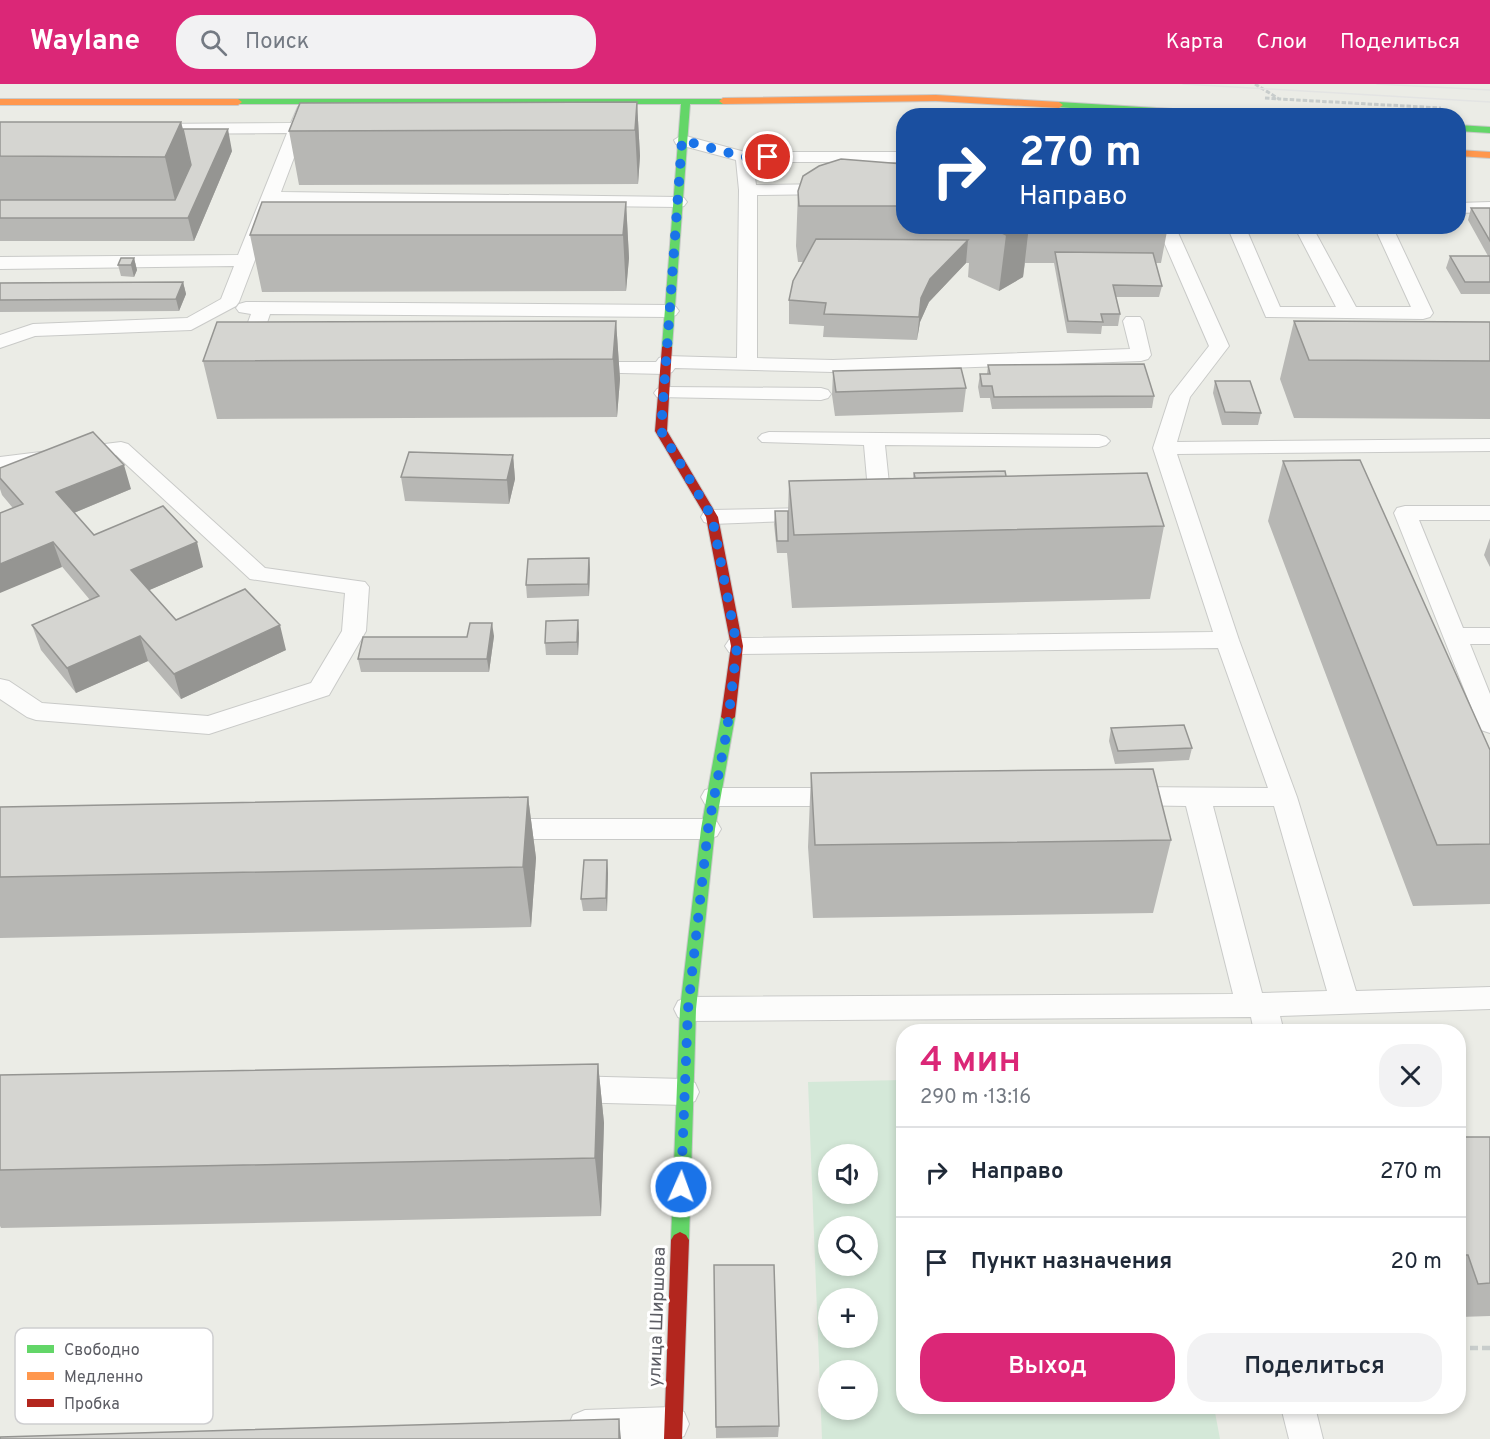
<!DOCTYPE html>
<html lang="ru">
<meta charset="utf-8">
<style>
:root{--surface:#fff;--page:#f2f2f3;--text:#1f2937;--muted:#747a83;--line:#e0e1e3;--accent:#db2777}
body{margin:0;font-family:Overpass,sans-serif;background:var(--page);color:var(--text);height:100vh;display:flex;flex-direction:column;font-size:22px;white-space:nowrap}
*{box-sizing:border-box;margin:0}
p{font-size:20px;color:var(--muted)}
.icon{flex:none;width:33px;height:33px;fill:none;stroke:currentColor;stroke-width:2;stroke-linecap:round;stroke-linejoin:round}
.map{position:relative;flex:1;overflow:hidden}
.details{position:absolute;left:896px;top:940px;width:570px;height:390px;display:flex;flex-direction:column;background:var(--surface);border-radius:24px;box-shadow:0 3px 9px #0003}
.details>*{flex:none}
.banner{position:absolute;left:896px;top:24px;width:570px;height:126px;border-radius:24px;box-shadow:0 3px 9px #0003;background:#1a4fa0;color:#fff;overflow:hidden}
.buttons{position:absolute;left:818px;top:1060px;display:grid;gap:12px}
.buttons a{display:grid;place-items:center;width:60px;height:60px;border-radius:50%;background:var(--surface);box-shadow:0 3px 9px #0003;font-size:30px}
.pin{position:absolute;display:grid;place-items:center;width:51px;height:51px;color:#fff;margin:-26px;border:3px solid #fff;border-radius:50%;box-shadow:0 2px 6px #0007}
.me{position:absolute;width:66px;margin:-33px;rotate:2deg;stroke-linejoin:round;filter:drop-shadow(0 0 4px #0008)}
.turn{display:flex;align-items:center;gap:21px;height:126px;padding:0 24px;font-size:27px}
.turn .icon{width:78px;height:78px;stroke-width:2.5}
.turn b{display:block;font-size:42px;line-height:51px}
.round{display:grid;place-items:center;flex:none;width:63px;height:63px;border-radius:24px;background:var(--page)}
.headline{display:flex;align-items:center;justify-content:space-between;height:102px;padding:0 24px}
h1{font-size:36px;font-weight:600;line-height:45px;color:var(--accent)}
.button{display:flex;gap:12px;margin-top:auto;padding:12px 24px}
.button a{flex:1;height:69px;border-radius:24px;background:var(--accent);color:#fff;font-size:24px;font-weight:600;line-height:69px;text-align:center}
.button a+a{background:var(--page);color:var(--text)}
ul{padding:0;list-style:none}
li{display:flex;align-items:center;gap:18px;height:90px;padding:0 24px;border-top:2px solid var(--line)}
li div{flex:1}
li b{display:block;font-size:22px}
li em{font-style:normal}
header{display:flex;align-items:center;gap:36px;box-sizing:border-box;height:84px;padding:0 30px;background:var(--accent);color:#fff}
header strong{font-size:28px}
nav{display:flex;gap:33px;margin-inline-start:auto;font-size:21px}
.search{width:420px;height:54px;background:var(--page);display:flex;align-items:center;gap:15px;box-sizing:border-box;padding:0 21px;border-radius:24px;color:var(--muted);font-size:22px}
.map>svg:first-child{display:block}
.green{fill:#d4e8d8;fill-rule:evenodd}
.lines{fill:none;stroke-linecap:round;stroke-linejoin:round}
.lane-casing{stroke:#c9cac8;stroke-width:2}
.fast-casing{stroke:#c9cac9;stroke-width:2}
.slow-casing{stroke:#c9cac9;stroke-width:2}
.jam-casing{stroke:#c9cac9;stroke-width:2}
.path-far1{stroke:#c8cdcc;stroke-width:3;stroke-dasharray:4.5 2;stroke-linecap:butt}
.path{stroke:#c8cdcc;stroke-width:4.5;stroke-dasharray:8 4;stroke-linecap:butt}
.lane{fill:#fcfcfb;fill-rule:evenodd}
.fast{fill:#63d668;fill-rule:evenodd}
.slow{fill:#ff974d;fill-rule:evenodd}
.jam{fill:#b3261e;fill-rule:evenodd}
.tram{stroke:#e3e4e3;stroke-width:1.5}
.wall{fill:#b7b7b4}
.shaded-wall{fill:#959592}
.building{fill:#d5d5d1;stroke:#959592;stroke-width:1.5}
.route{stroke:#1a73e8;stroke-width:10;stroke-dasharray:0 18}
.labels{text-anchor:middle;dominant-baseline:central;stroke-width:6;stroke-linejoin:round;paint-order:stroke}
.street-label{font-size:18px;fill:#5c5d64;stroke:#fff}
.key{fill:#fff;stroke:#ceced0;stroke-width:1.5}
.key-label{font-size:16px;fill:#5c5d64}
</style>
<header>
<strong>Waylane</strong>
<div class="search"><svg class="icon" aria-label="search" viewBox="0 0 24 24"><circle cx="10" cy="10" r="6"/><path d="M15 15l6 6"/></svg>Поиск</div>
<nav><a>Карта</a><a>Слои</a><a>Поделиться</a></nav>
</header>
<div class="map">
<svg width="1490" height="1355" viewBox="0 0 1490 1355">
<rect width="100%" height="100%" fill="#ebece6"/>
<!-- green -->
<path class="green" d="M903,996V1323H1214L1220,1355H822L808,998ZM828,1071H867V1110H828ZM828,1143H867V1182H828ZM828,1215H867V1254H828ZM828,1287H867V1326H828Z"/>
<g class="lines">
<!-- lane casing -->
<g class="lane-casing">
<path id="lane" d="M304,21L312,26L281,108L678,113L684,114L687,118L684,122L678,123L277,118L239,218L236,222L191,246L35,252L0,264V251L33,240L187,234L221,215L234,182L0,185V173L238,171L287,49L147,50L139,45L147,40L291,39L298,23Z
M682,51L745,68H903V78H753L756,101L903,99V109L757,111V274L833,276L1130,265L1123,237L1126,233H1140L1143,237L1151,271L1148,275L1141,277L833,288L675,284L672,288L665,290L577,288L574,284L577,280L584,278H656L659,274L666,272L737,274L739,106L736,76L676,60L674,56Z
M1490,118V128L1458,129V119Z
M1157,142H1175L1229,262L1190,313L1177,358L1490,355V367L1177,370L1239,556L1297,713L1356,907L1490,903V925L1280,932L1284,948H1254L1251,933L688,937L678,933L674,925L678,917L688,913L1233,910L1186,722L1126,721L1117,719L1113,712L1117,705L1126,703L1268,704L1218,564L737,570L729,568L725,562L729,556L737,554L1213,548L1153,364L1170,312L1209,262ZM1213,722H1274L1327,907L1262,909Z
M1227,142H1245L1280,223H1336L1294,142H1312L1356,223H1411L1374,142H1392L1433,229L1430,233L1423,235L1266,233Z
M246,218L669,221L676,223L679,227L676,231L669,233L270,230L256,271L253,275H239L236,271L251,230L239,228L236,224L239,220Z
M664,303L821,304L828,306L831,310L828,314L821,316L657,313L654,309L657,305Z
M769,348L1099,351L1106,353L1110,357L1106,361L1099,363L885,361L892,429L889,434L881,436L873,434L870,429L864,361L762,358L758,354L762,350Z
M121,358L128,360L265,484L365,498L369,503L366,547L329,611L209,650L36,636L27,633L0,615V595L9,597L42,619L208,632L311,599L342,547L345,509L250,495L116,371L0,385V373Z
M1405,422H1490V436H1419L1463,544H1490V560H1470L1490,610V649L1481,646L1478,640L1394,429L1397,424Z
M809,424L817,426L820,431L817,436L712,440L704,438L701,433L704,428L712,426Z
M714,704H843L852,706L856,713L852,720L843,722H714L705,720L701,713L705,706Z
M498,735H708L717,738L721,745L717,752L708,755H498L489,752L485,745L489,738Z
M567,992L684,995L695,999L699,1008L695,1017L684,1021L567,1018L556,1014L552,1005L556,996Z
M672,1323L684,1328L689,1340L684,1352L676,1355H573L568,1343L573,1331L585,1326Z
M1281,1323H1315L1323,1355H1289Z"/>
</g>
<!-- fast casing -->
<g class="fast-casing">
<path id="fast" d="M238,15H726L727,17L723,20H690L672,263L667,266L662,263L681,20H235L234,18Z
M1059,18L1238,29L1242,32H1187L1056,23L1055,21Z
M1458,41L1490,43V49L1458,47Z
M728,628L735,633L715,745L696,925L689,1156L686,1161L680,1164L674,1161L671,1156L680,925L701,745L721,633Z"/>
</g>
<!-- slow casing -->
<g class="slow-casing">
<path id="slow" d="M936,11L1059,18L1063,21L1059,24L936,17L723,20L719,17L723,14Z
M0,15H238L242,18L238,21H0Z
M1458,66L1490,68V74L1458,72Z"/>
</g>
<!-- jam casing -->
<g class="jam-casing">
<path id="jam" d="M667,260L672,263L667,347L718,433L743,562L735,633L728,638L721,633L731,562L706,433L655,347L662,263Z
M680,1148L686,1151L689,1156L682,1355H664L671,1156L674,1151Z"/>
</g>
<!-- path-far1 -->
<path class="path-far1" d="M1255,0L1279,15L1441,24
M1265,14L1279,15"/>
<!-- path -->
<path class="path" d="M1458,1264H1490"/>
<!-- lane -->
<use href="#lane" class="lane"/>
<!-- fast -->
<use href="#fast" class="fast"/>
<!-- slow -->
<use href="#slow" class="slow"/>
<!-- jam -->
<use href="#jam" class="jam"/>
<!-- tram -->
<path class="tram" d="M1183,0L1490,18
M1377,0L1490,6"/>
</g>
<!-- wall -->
<path class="wall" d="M637,18L640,72L638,100L299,101L289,47Z
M0,38H181L183,45L232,67L194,157H0Z
M903,80V142H1168L1161,179H1156L1162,202L1159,213H1116L1120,230L1118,242H1102L1101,250L1067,249L1054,179H1025L1023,193L999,207L968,193L969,179H966L929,218L920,238L917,256L823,253L824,242L789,240V216L804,178H798L796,162L798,107Z
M626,118L629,174L626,207L262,208L250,151Z
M1471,124H1490V210H1461L1446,184L1450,172H1488L1468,136Z
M134,174L137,186L134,193L121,192L118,181Z
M183,198L186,210L179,227L0,228V199Z
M616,237L620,295L617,333L217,335L203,277Z
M1294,237L1490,238V335L1294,334L1280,295Z
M988,281L1154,312L1152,324L992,325L990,314H980L978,303L980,290H987Z
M833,287L966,304L963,328L835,332L832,311Z
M1215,297L1261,329L1258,341H1222L1213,309Z
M513,371L515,395L509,420L405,417L401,393Z
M1283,377L1490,666V820L1413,822L1268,437Z
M0,384L131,405L74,429L94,451L203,483L149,506L176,536L286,566L181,615L148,577L76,609L41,566L32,541L90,516L2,411L0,405Z
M914,389L1006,392L1164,442L1150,515L792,524L787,469H777L774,440L775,427H788L789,397L913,394Z
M1490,454V483L1484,471Z
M589,474L590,486L589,512L527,514L526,501Z
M579,549L578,571H546L545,559Z
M494,552L489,588H361L358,575L467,553Z
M1111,644L1192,664L1189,676L1115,680L1109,657Z
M811,689L1171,756L1153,829L813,834L808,763Z
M528,713L536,774L531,843L0,854V723Z
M607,776L608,789L607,827H583L581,815Z
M598,980L604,1039L601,1132L1,1144L0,1142V991Z
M1458,1053H1490V1232L1460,1233L1458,1228Z
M714,1181L779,1342L778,1353L716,1354Z"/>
<!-- shaded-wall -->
<path class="shaded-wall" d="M637,18L640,72L638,100L635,46Z
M181,38L196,104L179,134L165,73Z
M228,45L232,67L194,157L188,134Z
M626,118L629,174L626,207L623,151Z
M1019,142H1029L1023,193L999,207L1006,151Z
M968,156L966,179L929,218L920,238L917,256L921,214L930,195Z
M134,174L137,186L134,193L131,181Z
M183,198L186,210L179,227L176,215Z
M616,237L620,295L617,333L613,275Z
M513,371L515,395L509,420L507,396Z
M124,381L131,405L64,433L56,408Z
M53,458L62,483L0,509V480Z
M197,458L203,483L138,511L131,486Z
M589,474L590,486L589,512L588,500Z
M578,536L579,549L578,571L577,558Z
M492,539L494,552L489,588L487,575Z
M280,541L286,566L181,615L174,590Z
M140,552L148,577L76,609L67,584Z
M528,713L536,774L531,843L523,783Z
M607,776L608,789L607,827L606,814Z
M598,980L604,1039L601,1132L595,1074Z
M619,1335L621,1355H619Z"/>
<!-- building -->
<path class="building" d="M637,18L635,46L289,47L300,19Z
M0,38H181L165,73L0,72Z
M183,45H228L188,134H0V116H175L191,81Z
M841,75L903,80V122H799L798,107L803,92L819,82Z
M262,118H626L623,151H250Z
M1471,124H1490V157Z
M987,142H1019L1006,151Z
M816,155L968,156L930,195L921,214L919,233L824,230L826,219L789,216L793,197Z
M1055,168L1153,169L1162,202L1113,201L1120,230H1101L1103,238L1068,237Z
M1450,172H1490V198H1465Z
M121,174H134L131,181H118Z
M183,198L176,215L0,216V199Z
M616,237L613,275L203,277L217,238Z
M1294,237L1490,238V277L1309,276Z
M1144,280L1154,312L994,313L992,302H982L980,290H990L988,281Z
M961,284L966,304L836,308L833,287Z
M1215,297H1250L1261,329L1225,328Z
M93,348L124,381L56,408L94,451L163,422L197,458L131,486L176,536L245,505L280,541L174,590L140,552L67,584L32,541L99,512L53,458L0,480V429L23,420L0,394V384Z
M409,368L513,371L507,396L401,393Z
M1360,376L1490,666V760L1437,761L1283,377Z
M1005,387L1006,392L915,394L914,389Z
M1147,389L1164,442L794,451L789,397Z
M775,427H788V457H777Z
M589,474L588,500L526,501L528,475Z
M578,536L577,558L545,559L546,537Z
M470,539H492L487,575H358L363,553H467Z
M1184,641L1192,664L1118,667L1111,644Z
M1153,685L1171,756L815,761L811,689Z
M528,713L523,783L0,793V723Z
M584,776H607L606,814L581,815Z
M598,980L595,1074L0,1086V991Z
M1458,1053H1490V1199L1478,1200L1468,1171H1458Z
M714,1181H774L779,1342L716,1343Z
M619,1335V1355H0V1353Z"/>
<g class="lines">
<!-- route -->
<path class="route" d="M681,1103L688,925L708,745L727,646L737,562L712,433L661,347L682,56L744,73H768"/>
</g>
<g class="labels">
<!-- street labels -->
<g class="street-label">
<text transform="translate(658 1233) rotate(-88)">улица Ширшова</text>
</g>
</g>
<!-- legend -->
<rect x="15" y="1244" width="198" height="96" rx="9" class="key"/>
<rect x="27" y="1261" width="27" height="8" fill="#63d668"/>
<rect x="27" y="1288" width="27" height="8" fill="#ff974d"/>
<rect x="27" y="1315" width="27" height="8" fill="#b3261e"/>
<g class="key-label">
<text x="64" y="1271">Свободно</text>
<text x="64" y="1298">Медленно</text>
<text x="64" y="1325">Пробка</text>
</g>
</svg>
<div class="buttons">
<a><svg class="icon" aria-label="sound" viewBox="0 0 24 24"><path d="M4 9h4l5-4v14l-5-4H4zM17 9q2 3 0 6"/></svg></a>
<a><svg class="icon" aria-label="search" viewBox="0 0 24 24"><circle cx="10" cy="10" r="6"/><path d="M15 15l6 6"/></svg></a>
<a>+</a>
<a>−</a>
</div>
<div class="pin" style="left:768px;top:73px;background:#d93025"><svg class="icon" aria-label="arrive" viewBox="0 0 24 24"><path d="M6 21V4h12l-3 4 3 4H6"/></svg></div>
<svg class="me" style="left:681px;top:1103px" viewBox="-20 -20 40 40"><circle r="17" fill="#1a73e8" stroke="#fff" stroke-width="3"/><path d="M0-11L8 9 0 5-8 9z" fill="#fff"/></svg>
<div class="banner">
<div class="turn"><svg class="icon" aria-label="right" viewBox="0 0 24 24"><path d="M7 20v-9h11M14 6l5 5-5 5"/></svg><div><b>270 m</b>Направо</div></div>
</div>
<section class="details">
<div class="headline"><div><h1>4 мин</h1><p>290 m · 13:16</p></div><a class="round"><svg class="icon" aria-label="close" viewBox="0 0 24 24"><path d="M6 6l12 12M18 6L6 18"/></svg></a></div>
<ul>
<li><svg class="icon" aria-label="right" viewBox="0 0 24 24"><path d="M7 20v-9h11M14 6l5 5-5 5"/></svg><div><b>Направо</b></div><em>270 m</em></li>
<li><svg class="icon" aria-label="arrive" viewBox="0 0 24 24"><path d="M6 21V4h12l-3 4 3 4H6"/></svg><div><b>Пункт назначения</b></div><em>20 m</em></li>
</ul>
<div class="button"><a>Выход</a><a>Поделиться</a></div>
</section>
</div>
